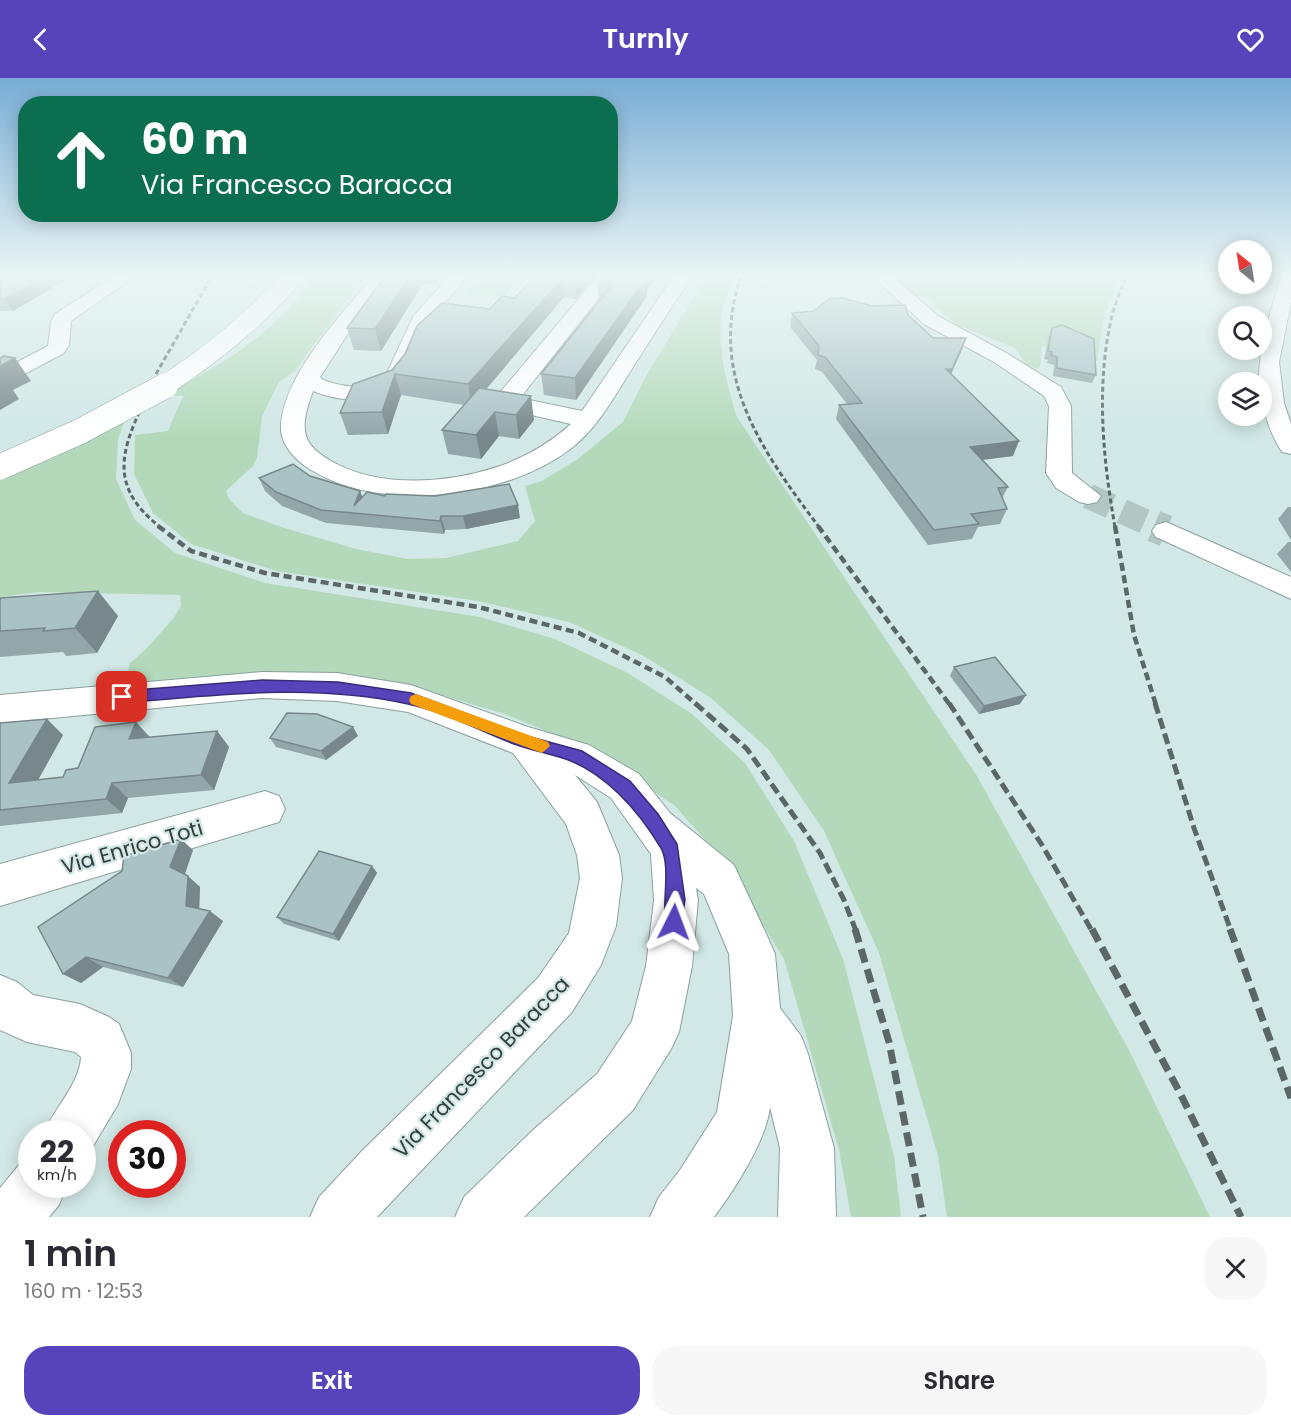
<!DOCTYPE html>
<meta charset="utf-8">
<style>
:root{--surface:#fff;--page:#f7f7f7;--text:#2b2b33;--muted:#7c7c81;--accent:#5743ba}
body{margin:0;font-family:Poppins,sans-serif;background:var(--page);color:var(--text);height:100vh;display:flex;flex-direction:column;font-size:22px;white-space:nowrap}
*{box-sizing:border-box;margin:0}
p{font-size:20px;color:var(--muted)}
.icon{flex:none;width:33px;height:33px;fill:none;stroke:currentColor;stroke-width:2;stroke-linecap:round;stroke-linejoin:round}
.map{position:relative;height:1139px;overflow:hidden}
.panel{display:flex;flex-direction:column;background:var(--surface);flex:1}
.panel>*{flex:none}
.banner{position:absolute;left:18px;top:18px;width:600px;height:126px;border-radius:24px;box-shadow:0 3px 15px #0003;background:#0b6e4f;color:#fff;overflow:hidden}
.needle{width:39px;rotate:330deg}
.fabs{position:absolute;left:1218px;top:162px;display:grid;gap:12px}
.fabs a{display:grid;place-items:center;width:54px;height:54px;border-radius:50%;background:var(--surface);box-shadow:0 3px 15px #0003;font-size:30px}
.speed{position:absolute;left:18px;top:1042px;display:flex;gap:12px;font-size:30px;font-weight:700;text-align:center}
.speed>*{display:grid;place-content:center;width:78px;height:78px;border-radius:50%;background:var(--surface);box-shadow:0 3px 15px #0003;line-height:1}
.speed small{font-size:15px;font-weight:400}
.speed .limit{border:9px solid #d22;background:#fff;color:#111}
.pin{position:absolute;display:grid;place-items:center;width:51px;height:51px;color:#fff;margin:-26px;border-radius:12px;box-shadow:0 3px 9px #0006}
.me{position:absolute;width:66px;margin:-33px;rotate:3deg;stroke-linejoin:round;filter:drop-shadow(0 0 4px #0008)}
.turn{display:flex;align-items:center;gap:21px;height:126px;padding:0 24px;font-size:27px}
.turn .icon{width:78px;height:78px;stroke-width:2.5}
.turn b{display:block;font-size:42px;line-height:51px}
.round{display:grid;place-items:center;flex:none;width:63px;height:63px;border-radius:24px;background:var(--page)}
.summary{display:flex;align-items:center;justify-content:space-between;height:102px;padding:0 24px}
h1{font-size:36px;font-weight:600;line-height:45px}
.primary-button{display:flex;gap:12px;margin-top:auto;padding:12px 24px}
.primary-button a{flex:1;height:69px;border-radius:24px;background:var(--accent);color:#fff;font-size:24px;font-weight:600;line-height:69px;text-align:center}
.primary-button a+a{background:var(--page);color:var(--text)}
header{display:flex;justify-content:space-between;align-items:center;height:78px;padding:0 24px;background:var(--accent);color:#fff;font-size:27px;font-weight:600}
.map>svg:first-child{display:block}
.built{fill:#bedfdb}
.green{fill:#b3d9ba}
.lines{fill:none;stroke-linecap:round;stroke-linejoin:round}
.minor-tunnel-far1{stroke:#b2c6c4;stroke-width:25;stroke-dasharray:25 12;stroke-linecap:butt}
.minor-tunnel{stroke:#b2c6c4;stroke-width:32;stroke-dasharray:32 16;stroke-linecap:butt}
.minor-casing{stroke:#8aa09e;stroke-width:2}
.major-casing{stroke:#8aa09e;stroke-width:2}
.minor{fill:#fff;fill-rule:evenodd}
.major{fill:#fff;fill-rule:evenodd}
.rail-far3{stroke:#5b6766;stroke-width:3;stroke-dasharray:5 3;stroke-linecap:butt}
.rail-far2{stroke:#5b6766;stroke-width:4.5;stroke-dasharray:8 4.5;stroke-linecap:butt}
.rail-far1{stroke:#5b6766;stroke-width:5;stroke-dasharray:11 5;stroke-linecap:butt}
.rail{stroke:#5b6766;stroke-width:7;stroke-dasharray:14 7;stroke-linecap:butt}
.minor-bridge-far1-casing{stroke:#8aa09e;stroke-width:21;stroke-linecap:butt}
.minor-bridge-casing{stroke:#8aa09e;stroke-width:26;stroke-linecap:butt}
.minor-bridge-far1{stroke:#fff;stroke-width:20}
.minor-bridge{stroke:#fff;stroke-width:25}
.wall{fill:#93a7a9}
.shaded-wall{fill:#78888a}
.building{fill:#abc2c5;stroke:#78888a;stroke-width:1.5}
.route{fill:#5743ba;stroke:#392c79;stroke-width:1.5}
.slow{fill:#f59e0b}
.labels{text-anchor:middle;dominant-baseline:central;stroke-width:4.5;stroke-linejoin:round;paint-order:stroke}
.near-street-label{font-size:21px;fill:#343d3c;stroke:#d1e8e6}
</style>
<header><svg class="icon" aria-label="back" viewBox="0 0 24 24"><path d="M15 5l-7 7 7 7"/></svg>Turnly<svg class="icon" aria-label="heart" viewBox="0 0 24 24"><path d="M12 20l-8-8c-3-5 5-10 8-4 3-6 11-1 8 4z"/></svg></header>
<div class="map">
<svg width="1291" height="1139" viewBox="0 0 1291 1139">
<rect width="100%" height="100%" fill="#d1e8e6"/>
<!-- built -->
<path class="built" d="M364,198H393L354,256L319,258Z"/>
<!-- green -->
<path class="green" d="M313,198H364L295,293L279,304L262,338L257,380L253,388L226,413L229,421L243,435L281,449L356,471L408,481L446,480L518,463L535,443L525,408L542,403L578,381L623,344L646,298L707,198H735C731,208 725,219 723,229C716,264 726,306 737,339L977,698L1130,974L1210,1139H947L938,1078L879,875L824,753L769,672L711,620L642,577L569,544L478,523L277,493L191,466L153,435L134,396L135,357L168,353L183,318H172V313C224,286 282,250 313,198Z
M483,198H524L504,218L466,214Z
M893,198H1119L1103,244L1097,283L1073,279L1072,273L1042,268L1040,289L1036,291L1026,286L1015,270L957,247L936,230L930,220L916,218Z
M126,339L118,361L116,401L135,442L175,475L265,505L480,539L555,561L626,594L692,636L745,685L794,763L843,881L894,1078L901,1139H851L839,1072L784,881L722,781L674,727L591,672L505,636L397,604L303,594L139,606L126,599L130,585L146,571L173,541L181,528L180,517L40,514L0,519V401Z"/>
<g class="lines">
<!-- minor-tunnel-far1 -->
<path class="minor-tunnel-far1" d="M1088,418L1157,449"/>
<!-- minor-tunnel -->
<path class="minor-tunnel" d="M1154,448L1166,453"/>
<!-- minor casing -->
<g class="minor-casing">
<path id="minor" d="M114,198H135L71,243L69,267L64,275L0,309V293L48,268L51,244L55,236Z
M374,198H392L349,254L320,299L323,302C342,309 368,313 385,299L413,239L449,198H468C457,213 442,225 432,241C420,260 416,285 404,304C387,330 337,323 313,313C308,327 302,343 306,358C310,370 321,377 331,383C378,410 446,406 497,389C524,380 550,365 571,346L509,332L503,329L497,318L598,198H616L520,320L582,333L674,198H692C671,230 650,262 630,294C612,322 596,352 569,372C505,420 383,435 313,393C299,385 282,370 281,352C280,300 342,236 374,198Z
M872,198H892L938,238L1008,276L1061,309L1071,328L1072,395L1101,418L1097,424L1088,426L1079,424L1056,410L1046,395L1049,328L1044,318L994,284L924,246Z
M1166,444L1291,499V521L1156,459L1152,453L1156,447Z
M262,594L337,595L411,607L528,649L589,667L639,696L670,735L734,787L768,860L775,876L780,930L801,958L808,976L834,1070L836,1139H778L780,1070L770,1029C766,1063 735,1111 714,1139H650L659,1119L680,1092L717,1034L733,938L729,876L704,816L696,810L698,822L692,888L679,954L671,971L633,1032L524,1139H455L464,1119L532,1053L597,996L632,943L646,888L654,822L651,776L611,720L575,697L597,724L619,777L622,800L616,848L601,887L572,934L377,1139H310L319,1119L362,1073L538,900L569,855L580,800L577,777L566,746L513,675L408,634L337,623L262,620L0,645V617Z
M265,713L279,718L285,731L279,744L0,828V786Z
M0,897L17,904L33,917L80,926L109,939L119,946L131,975V991L118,1026L89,1075L82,1078V1056H43C54,1031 80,1005 81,979L75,974L27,964L0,952Z
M32,1082V1107H67L59,1127L49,1139H0V1110L19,1087Z"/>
</g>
<!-- major casing -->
<g class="major-casing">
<path id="major" d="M1281,198H1291V224L1279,284L1284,325L1291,346V376L1282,374C1268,353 1262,330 1262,304H1258L1262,263Z"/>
</g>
<!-- minor -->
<use href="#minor" class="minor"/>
<!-- major -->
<use href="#major" class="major"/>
<!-- rail-far3 -->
<path class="rail-far3" d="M741,198C707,297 762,373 819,449
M156,296L212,198
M143,326C119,377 111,410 160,449
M1115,449C1103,382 1096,309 1111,242C1114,227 1121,212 1126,198"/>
<!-- rail-far2 -->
<path class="rail-far2" d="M158,448L191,473L265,495L478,529L579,555L665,599L697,627
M818,448L950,627
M1115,448L1134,557L1156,627"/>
<!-- rail-far1 -->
<path class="rail-far1" d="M695,625L747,671L820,775L844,822L856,853
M949,625L1042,767L1092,853
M1155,625L1194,750L1231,853"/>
<!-- rail -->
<path class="rail" d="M855,851L889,964L923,1139
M1092,851L1179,1013L1241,1139
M1230,851L1291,1020"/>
<!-- minor-bridge-far1 casing -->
<g class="minor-bridge-far1-casing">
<path id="minor-bridge-far1" d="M162,309C212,277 254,243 293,198"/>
</g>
<!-- minor-bridge casing -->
<g class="minor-bridge-casing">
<path id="minor-bridge" d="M0,389L79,354L165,308"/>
</g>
<!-- minor-bridge-far1 -->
<use href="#minor-bridge-far1" class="minor-bridge-far1"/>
<!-- minor-bridge -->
<use href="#minor-bridge" class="minor-bridge"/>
</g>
<!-- wall -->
<path class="wall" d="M0,198L13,233H0Z
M385,198H442L437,206L422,207L381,273L354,272L347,250Z
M535,198H596L576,221L564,219L486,311L534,342L519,361L499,358L481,381L448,376L442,352L464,327L401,317L388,356L348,357L340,335L392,292L490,231L515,220Z
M603,198L647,212V218L576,322L544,317L541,296L599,223L598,204Z
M792,235L908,237L933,260L961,274L951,296L1013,378L982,382L1008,409L1002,420L1007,431L1000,446L978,449L972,461L928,467L836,341L839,327L847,326L822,294L815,291L817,282L790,249Z
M1052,250L1096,297L1092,305L1053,298L1054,287L1047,285L1048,282L1044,281L1049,258Z
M310,398L360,413L362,420L385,418L520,440L466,451L445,452L444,456L326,445L282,428L265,413L259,400Z
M1288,429H1291V462L1278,441Z
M1288,464H1291V494L1277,476Z
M0,520L118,538L97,575L66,578L63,574L0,579Z
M954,589L1020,626L979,636L950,598Z
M136,644L150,659L217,653L229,669L214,712L128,720L122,735L0,748V645L63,657L38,702L63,699L78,690Z
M353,649L358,658L326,682L276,669L270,660Z
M193,772L185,796L200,809L199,830L223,843L183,909L103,889L81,905L63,896Z
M372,788L377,795L339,863L284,846L277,839Z"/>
<!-- shaded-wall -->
<path class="shaded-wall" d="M46,198H73L13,233L5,221Z
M410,198H420L422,207L381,273L375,251Z
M435,198H442L437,206Z
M578,198H596L576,221L575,201Z
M643,198H657L647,212V218L576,322L575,300Z
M563,200L564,219L472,328L468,306Z
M966,260L961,274L947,305L946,291Z
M15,280L31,303L13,312L19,321L0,332V288Z
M395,296L401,317L388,356L382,334Z
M531,318L534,342L519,361L516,337Z
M495,334L499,358L481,381L476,357Z
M1019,363L1013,378L964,384L970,369Z
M360,413L365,426L354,428Z
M518,427L520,440L466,451L463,438Z
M441,438L445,452L444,456L440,443Z
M98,513L118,538L97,575L75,550Z
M1026,617L1020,626L979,636L984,628Z
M47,641L63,657L28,720L9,705Z
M136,644L150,660L129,661Z
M353,649L358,658L326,682L321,673Z
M217,653L229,669L214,712L201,697Z
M112,705L128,720L122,735L106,721Z
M181,761L193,772L183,801L170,789Z
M372,788L377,795L339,863L333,856Z
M188,798L200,809L199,838L186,828Z
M210,833L223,843L183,909L168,900Z
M86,879L103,889L81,905L63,896Z"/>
<!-- building -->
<path class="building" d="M0,198H46L5,221H0Z
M385,198H410L375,251L347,250Z
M535,198H578L575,201L563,200L468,306L395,296L382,334L340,335L353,306L392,292L405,276L417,248L442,225L490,231L502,218L515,220Z
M603,198H643L647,199L575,300L541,296L613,206L598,204Z
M842,220L872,228L905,227L908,237L933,260H966L952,291H946L1019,363L970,369L1008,409L998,410L1007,431L971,436L979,446L934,452L839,327L862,325L825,279L818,277L819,268L792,235L814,233L829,221Z
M1062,247L1094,261L1096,297L1057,290V279L1051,277L1052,274L1048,273L1052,250Z
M4,278L15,280L0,288V280Z
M479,310L531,318L516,337L495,334L476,357L442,352Z
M293,386L310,398L360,413L354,428L367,414L385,418L386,416L435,418L509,406L518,427L463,438H441L440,443L321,432L276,414L259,400Z
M98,513L75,550L43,553L45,550L0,553V520Z
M995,579L1026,617L984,628L954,589Z
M287,635L317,636L353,649L321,673L270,660Z
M47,641L9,705L63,699L66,692L78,690L95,649L136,644L129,661L217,653L201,697L112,705L106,721L0,732V645Z
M181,761L170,789L188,798L186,828L210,833L168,900L86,879L63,896L38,849L122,793L124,778Z
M319,773L372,788L333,856L277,839Z"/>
<!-- sky -->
<linearGradient id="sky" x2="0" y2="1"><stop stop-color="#78acd4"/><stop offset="0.55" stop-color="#eaf5f4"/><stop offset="1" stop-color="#eaf5f4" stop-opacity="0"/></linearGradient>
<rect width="1291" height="358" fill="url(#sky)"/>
<!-- route -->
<path class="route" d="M262,602L338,604L411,615L527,658L582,673L630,703L658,736L677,766L685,822L680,851L674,854L667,851C660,834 672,789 661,770C639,734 611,700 571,683C553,676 533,673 514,666C481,653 442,633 408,626C313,605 218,617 122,625L115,619L122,613Z"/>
<!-- slow -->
<path class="slow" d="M416,616L548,664L550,668L542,675L411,626L409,622L411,618Z"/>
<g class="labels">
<!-- near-street labels -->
<g class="near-street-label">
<text transform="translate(132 769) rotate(-16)">Via Enrico Toti</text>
<text transform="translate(481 989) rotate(-46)">Via Francesco Baracca</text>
</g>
</g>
</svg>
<div class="fabs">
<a><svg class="needle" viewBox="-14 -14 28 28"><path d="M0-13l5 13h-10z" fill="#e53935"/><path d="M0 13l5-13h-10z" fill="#7c7c81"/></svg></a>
<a><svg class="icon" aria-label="search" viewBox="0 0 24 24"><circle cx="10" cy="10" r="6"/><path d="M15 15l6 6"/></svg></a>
<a><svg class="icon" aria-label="layers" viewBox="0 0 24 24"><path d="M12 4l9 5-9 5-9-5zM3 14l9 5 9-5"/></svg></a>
</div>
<div class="speed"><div>22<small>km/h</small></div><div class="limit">30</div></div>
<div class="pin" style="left:122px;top:619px;background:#d93025"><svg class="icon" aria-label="arrive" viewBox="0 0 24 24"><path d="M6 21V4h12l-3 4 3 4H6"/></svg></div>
<svg class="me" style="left:674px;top:844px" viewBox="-20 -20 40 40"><path d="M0-17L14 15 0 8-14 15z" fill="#5743ba" stroke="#fff" stroke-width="4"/></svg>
<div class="banner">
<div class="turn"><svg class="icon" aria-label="ahead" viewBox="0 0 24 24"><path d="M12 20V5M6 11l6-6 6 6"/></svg><div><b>60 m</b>Via Francesco Baracca</div></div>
</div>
</div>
<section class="panel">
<div class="summary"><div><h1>1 min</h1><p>160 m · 12:53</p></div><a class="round"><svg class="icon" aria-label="close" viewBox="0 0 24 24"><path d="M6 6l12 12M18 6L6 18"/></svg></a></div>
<div class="primary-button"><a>Exit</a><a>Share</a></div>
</section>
